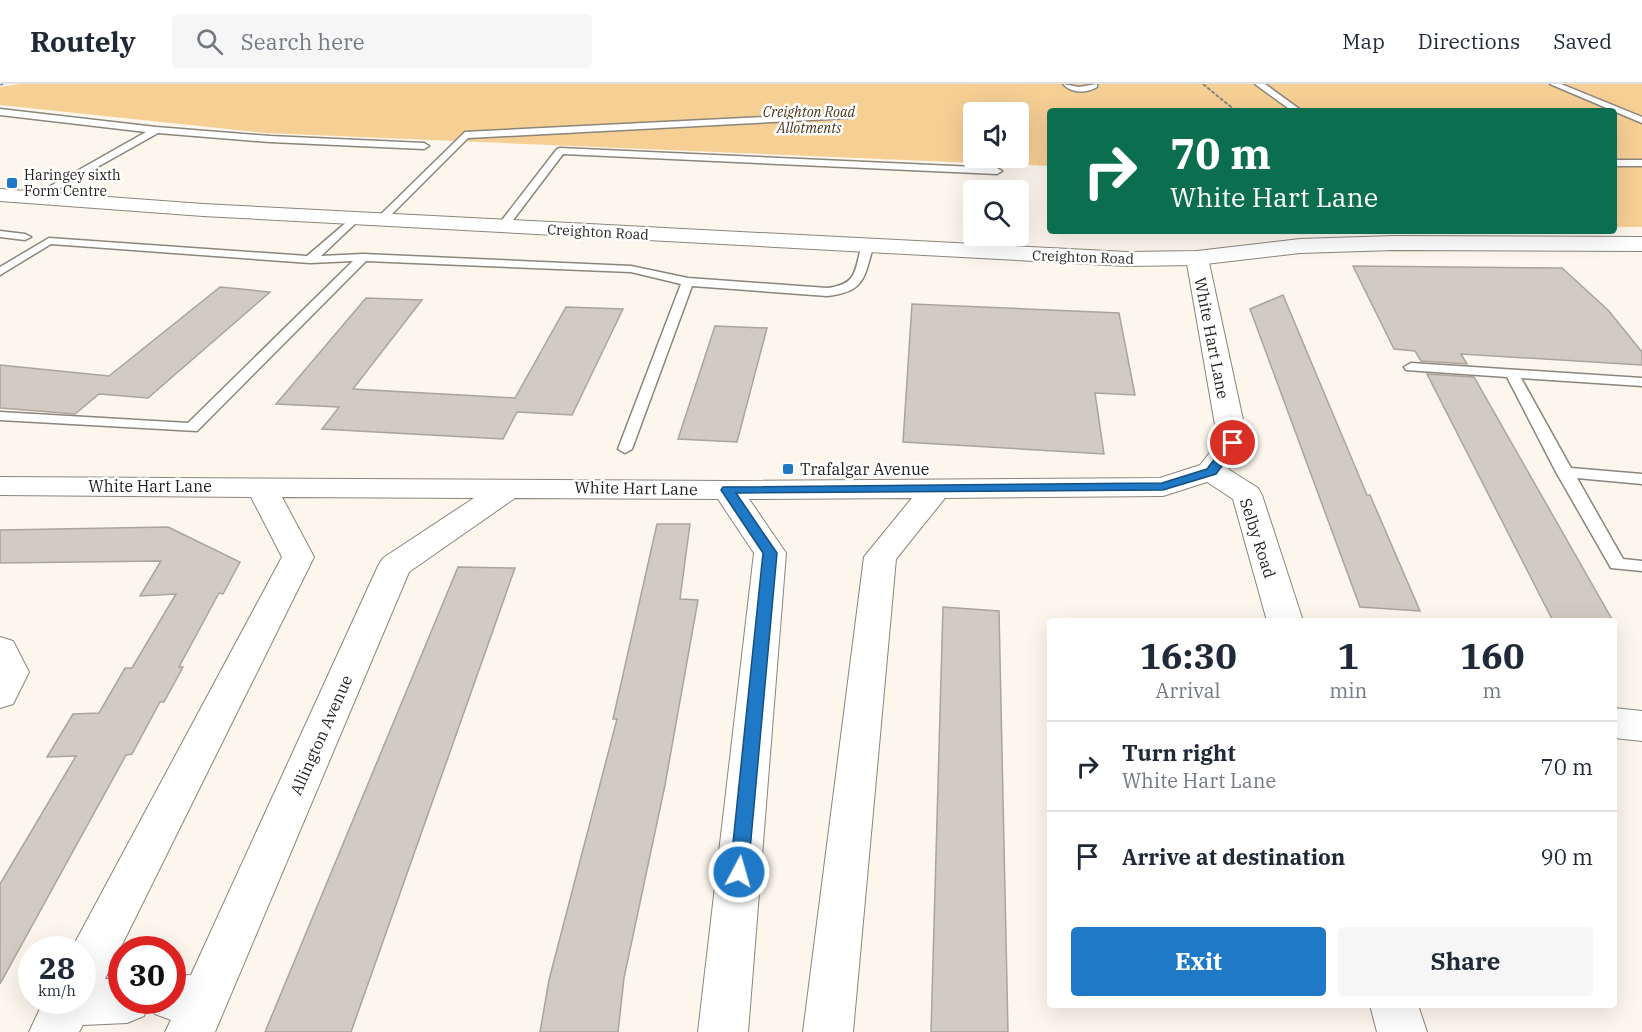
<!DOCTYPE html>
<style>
:root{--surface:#fff;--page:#f6f6f7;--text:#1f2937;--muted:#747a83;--line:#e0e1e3;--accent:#1f79c6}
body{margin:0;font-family:"IBM Plex Serif",serif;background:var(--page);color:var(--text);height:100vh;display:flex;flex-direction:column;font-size:22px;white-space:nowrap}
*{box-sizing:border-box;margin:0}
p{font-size:20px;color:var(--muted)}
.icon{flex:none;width:33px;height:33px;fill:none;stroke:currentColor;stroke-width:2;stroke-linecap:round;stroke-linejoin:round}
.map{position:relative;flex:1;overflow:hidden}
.details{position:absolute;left:1047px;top:534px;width:570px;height:390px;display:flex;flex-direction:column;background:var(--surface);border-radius:6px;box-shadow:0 6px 24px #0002}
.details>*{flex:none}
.guide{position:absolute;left:1047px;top:24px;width:570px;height:126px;border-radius:6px;box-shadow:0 6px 24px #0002;background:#0b6e4f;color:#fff;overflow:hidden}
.buttons{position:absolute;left:963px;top:18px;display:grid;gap:12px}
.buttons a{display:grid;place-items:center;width:66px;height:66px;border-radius:6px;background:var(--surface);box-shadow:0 6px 24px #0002;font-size:30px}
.speed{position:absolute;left:18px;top:852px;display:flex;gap:12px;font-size:30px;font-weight:700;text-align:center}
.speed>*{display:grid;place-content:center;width:78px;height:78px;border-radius:50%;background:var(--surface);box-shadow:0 6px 24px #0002;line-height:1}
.speed small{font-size:15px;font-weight:400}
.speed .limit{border:9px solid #d22;background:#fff;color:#111}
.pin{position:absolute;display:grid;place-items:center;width:51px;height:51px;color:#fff;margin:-26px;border:3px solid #fff;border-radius:50%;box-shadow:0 2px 6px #0007}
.me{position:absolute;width:66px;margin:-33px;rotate:6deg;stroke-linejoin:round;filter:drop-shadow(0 0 4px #0008)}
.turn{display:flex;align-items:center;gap:21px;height:126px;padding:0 24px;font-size:27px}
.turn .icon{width:78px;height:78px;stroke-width:2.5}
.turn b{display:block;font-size:42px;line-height:51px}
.eta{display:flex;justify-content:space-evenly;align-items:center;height:102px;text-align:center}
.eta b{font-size:36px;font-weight:700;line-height:42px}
.action{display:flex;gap:12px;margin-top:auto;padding:12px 24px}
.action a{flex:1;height:69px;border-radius:6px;background:var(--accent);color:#fff;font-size:24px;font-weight:700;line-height:69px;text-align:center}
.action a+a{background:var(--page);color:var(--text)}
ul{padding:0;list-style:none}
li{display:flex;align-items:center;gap:18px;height:90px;padding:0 24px;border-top:2px solid var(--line)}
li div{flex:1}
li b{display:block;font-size:22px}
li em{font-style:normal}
header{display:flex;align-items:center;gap:36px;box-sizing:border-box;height:84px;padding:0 30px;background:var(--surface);border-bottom:2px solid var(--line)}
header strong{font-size:28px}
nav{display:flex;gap:33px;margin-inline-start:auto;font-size:21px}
.search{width:420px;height:54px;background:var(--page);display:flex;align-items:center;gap:15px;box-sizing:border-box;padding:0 21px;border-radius:6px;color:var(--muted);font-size:22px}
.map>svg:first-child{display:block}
.green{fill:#f6cf95;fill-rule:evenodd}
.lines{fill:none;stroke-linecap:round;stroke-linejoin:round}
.stream{fill:#688cb1;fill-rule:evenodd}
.building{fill:#d1cbc1;stroke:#aba49c;stroke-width:1.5}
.service-casing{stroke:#8b857c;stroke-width:3}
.minor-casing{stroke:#8b857c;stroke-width:2}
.tertiary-casing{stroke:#8b857c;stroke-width:2}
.path{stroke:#89857e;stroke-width:2;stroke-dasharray:4 1.5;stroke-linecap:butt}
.service{fill:#fff;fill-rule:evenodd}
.minor{fill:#fff;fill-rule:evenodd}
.tertiary{fill:#fff;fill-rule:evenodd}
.route{fill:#1f79c6;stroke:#144f81;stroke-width:1.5}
.poi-dot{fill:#1f79c6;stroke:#fff;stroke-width:2}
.labels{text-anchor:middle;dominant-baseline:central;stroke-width:5;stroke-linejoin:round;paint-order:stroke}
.far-park-label{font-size:14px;font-style:italic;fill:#473518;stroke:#fff}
.far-poi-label{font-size:14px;fill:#211f1b;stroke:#fff;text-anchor:start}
.far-street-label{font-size:14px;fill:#211f1b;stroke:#fff}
.street-label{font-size:16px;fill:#211f1b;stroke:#fff}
.poi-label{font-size:16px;fill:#211f1b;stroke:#fff;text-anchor:start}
</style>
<header>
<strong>Routely</strong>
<div class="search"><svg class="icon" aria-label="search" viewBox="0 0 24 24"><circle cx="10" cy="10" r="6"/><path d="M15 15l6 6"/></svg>Search here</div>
<nav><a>Map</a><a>Directions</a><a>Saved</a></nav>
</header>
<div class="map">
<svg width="1642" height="948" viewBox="0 0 1642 948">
<rect width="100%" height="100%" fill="#fdf6ed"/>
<!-- green -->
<path class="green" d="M20,0H1642V143H1614V27H1050V82L265,49L0,21V3ZM974,28H1018V74H974Z"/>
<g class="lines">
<!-- stream -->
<path class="stream" d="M0,0H4L1,2Z"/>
</g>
<!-- building -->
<path class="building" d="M1353,182L1562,184L1608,226L1642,268V281L1461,270L1467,280L1421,277L1415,267L1394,265Z
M220,203L270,208L148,314L99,310L75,330L0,324V281L109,292Z
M1283,211L1367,411H1370L1420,527L1360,523L1250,225Z
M366,214L422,216L353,305L515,314L566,223L623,225L572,331L517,328L503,355L322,345L339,323L276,320Z
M912,220L1119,229L1135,311L1095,309L1104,370L903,358Z
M715,242L767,244L737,358L678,355Z
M1427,290L1474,293L1613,537H1553Z
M657,440H690L680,515L698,516L665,701L624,894L618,948H540L549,896L617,635H613Z
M168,443L240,478L223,510L219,509L179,583H183L164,618H160L132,670L126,671L0,900V800L76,672L47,673L73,630L99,629L125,584H132L176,510L140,512L161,477L0,479V446Z
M458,483L515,484L351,948H265Z
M943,523L999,527L1008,948H931Z"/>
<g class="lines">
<!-- service casing -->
<g class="service-casing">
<path id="service" d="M1063,0L1079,3L1097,0V3C1087,9 1072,10 1063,0Z
M1255,0H1265L1302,27H1292Z
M1550,0H1561L1642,33V39Z
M0,25L156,43L270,52L424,59L429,62L424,65L270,58L158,49L35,118L30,115L31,113L146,48L0,31Z
M845,29L848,30V34L468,54L384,138H376L375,136L465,48Z
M560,64L997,84L1002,87L997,90L563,70L507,144H499V140L557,65Z
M1614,76H1642V82H1614Z
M355,131L359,132V136L321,172L363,170L631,182L688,194L827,204C856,201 855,188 861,163L867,160L873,163C864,195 864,208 827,212L692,202L632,365L625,369L618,365L681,200L631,188L366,177L197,347L0,336V328L188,339L353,177L310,179L51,160L0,191V183L49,154L307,172Z
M0,147L25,150L31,153L25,156L0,153Z
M1411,279L1642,294V302L1521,294L1571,384L1642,390V400L1577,394L1623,475L1642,477V487L1611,484L1556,388L1507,293L1406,286L1404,283Z"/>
</g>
<!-- minor casing -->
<g class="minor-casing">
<path id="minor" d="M1197,167L1205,169L1208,174L1248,359L1228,385L1258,404L1262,411L1303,537H1267L1233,415L1207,398L1163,412L945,414L896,475L853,948H803L864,473L912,414L749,415L786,469L748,948H698L754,469L718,415L515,414L409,488L215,948H165L171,936L155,930L150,918L144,932L127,939L83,941L79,948H29L44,916H82V866H71L282,473L251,413L0,411V393L727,397L1160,394L1200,381L1218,358L1186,174L1189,169ZM282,413L474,414L383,474L378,482L191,891L172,892V916H122V894L105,895L314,473Z
M0,553L13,557L29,588L13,620L0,624Z
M1614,624L1642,627V657L1614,654Z
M1370,921H1418L1427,948H1377Z"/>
</g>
<!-- tertiary casing -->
<g class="tertiary-casing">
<path id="tertiary" d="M0,105L203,120L1127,168L1197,167L1300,155L1394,152L1642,153V167L1394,166L1300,169L1197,181L1127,182L203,132L0,117Z"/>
</g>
<!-- path -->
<path class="path" d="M1203,0L1236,27"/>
<!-- service -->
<use href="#service" class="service"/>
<!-- minor -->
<use href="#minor" class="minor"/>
<!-- tertiary -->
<use href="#tertiary" class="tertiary"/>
</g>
<!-- route -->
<path class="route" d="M1233,355L1239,359L1216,390L1163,406L736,409L777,469L748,788L745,794L739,796L733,794L730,788L763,469L721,406L723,403L1162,399L1207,385L1229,356Z"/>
<!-- markers -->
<g class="poi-dot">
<rect x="6" y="93" width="12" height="12" rx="3"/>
<rect x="782" y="379" width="12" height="12" rx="3"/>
</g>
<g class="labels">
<!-- far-park labels -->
<g class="far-park-label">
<text x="809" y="28">Creighton Road<tspan x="809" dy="16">Allotments</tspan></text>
</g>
<!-- far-poi labels -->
<g class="far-poi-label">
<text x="24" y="91">Haringey sixth<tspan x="24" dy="16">Form Centre</tspan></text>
</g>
<!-- far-street labels -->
<g class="far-street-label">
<text transform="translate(598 148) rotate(3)">Creighton Road</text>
<text transform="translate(1083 173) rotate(2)">Creighton Road</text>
</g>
<!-- street labels -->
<g class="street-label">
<text transform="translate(1212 254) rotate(79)">White Hart Lane</text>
<text x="150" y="402">White Hart Lane</text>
<text transform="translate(636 404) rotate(1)">White Hart Lane</text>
<text transform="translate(1258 454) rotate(72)">Selby Road</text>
<text transform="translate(321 651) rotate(-66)">Allington Avenue</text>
</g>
<!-- poi labels -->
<g class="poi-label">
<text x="800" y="385">Trafalgar Avenue</text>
</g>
</g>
</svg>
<div class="buttons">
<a><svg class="icon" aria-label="sound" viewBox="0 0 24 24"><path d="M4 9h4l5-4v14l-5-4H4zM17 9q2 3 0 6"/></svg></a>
<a><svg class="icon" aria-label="search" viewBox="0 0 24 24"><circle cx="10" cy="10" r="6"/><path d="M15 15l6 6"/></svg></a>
</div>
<div class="speed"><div>28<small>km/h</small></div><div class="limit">30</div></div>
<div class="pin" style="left:1233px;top:359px;background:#d93025"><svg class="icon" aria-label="arrive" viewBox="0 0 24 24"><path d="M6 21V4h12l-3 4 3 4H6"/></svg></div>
<svg class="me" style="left:739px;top:788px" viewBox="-20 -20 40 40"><circle r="17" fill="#1f79c6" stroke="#fff" stroke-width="3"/><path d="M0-11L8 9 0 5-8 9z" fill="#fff"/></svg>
<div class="guide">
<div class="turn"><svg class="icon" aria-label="right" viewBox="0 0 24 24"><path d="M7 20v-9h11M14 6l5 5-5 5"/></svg><div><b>70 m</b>White Hart Lane</div></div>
</div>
<section class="details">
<div class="eta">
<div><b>16:30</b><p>Arrival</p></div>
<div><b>1</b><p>min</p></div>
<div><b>160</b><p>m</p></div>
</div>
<ul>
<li><svg class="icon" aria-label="right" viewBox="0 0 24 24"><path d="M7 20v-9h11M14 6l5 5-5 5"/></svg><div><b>Turn right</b><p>White Hart Lane</p></div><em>70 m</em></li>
<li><svg class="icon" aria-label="arrive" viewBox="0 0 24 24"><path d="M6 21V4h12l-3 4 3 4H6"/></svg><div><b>Arrive at destination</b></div><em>90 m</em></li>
</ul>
<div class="action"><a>Exit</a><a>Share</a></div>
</section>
</div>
